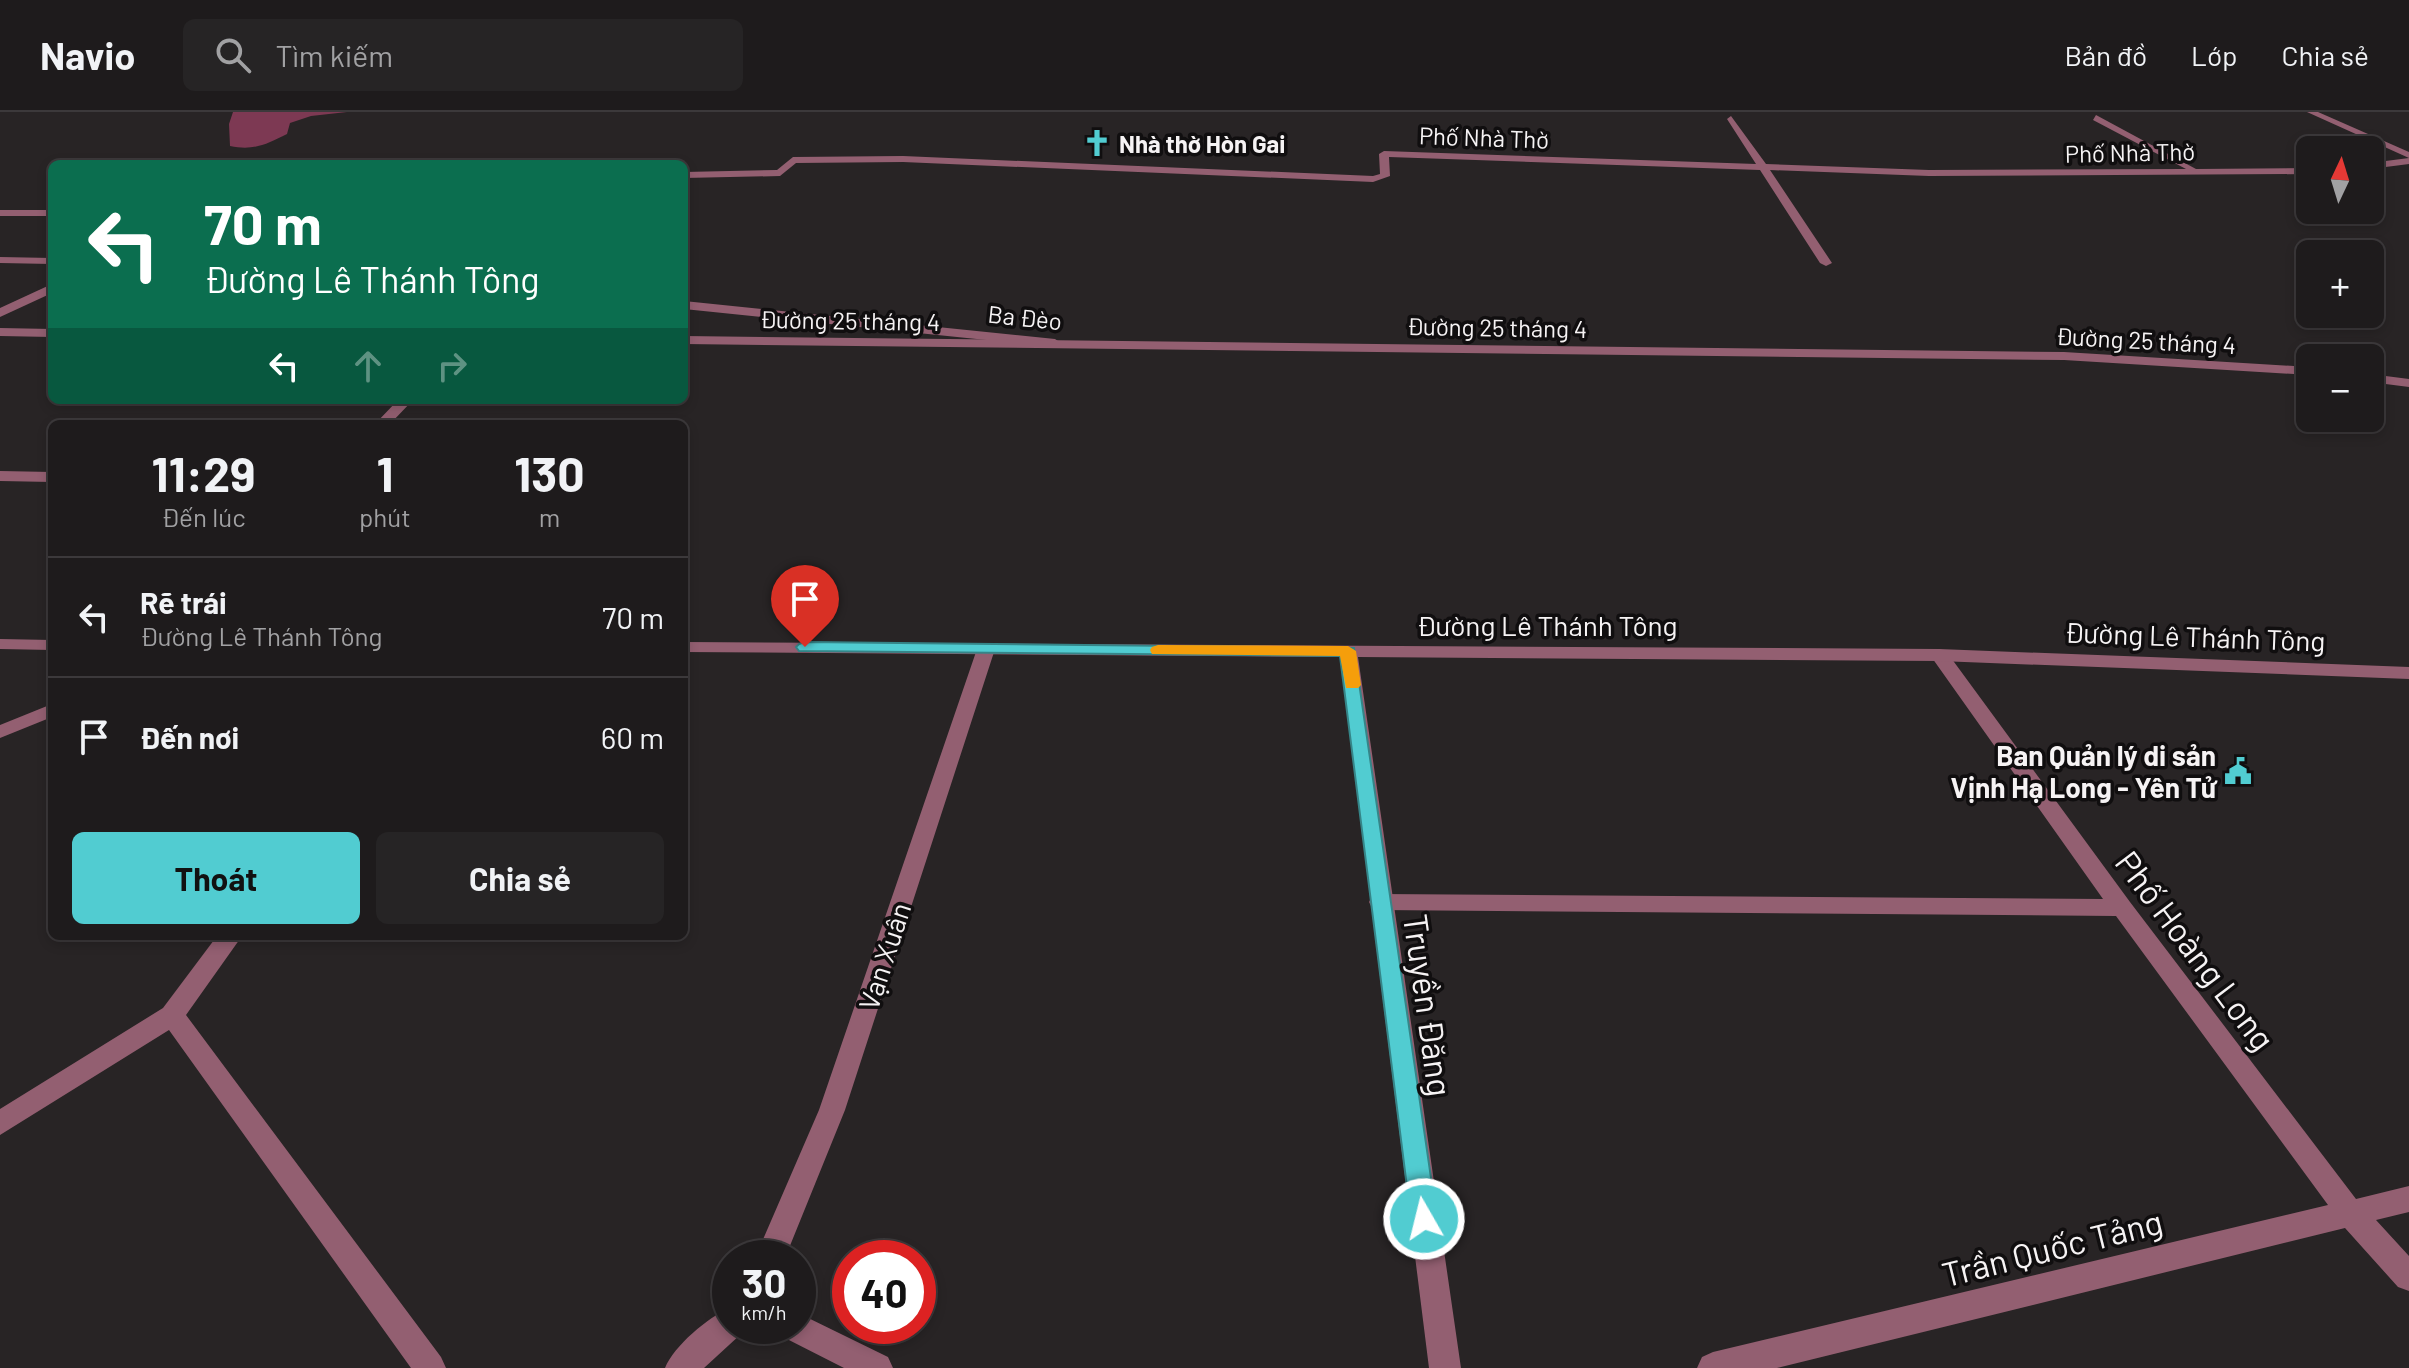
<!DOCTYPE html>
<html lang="vi">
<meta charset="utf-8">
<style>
:root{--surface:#1e1b1c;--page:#262425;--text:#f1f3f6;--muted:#a1a1a3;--line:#3c393b;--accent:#51ccd1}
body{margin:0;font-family:Barlow,sans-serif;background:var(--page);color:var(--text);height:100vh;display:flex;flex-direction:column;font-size:30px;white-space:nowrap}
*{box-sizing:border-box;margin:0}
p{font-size:26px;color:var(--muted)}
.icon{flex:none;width:44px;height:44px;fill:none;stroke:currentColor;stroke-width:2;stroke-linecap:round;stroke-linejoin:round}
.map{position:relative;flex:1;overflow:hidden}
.drawer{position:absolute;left:48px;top:308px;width:640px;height:520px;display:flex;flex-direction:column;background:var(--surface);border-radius:12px;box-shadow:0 4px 12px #0003,0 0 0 2px var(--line)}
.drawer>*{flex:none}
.hud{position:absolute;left:48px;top:48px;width:640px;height:244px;border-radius:12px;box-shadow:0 4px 12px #0003,0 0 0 2px var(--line);background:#0b6e4f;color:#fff;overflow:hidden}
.needle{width:52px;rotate:4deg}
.tools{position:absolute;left:2296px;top:24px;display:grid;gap:16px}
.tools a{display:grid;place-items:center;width:88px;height:88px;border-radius:12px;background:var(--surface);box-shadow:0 4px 12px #0003,0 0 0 2px var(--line);font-size:40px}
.speed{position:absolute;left:712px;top:1128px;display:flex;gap:16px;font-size:40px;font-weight:700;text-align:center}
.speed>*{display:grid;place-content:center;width:104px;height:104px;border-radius:50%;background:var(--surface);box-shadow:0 4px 12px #0003,0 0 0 2px var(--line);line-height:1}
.speed small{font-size:20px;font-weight:400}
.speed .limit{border:12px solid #d22;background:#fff;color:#111}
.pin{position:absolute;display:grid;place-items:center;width:68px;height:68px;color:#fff;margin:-82px -34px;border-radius:50% 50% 50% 0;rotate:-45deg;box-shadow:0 0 8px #0007}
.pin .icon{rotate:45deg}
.me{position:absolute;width:88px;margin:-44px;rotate:352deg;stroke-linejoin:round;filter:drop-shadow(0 0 6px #0008)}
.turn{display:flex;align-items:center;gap:28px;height:168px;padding:0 24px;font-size:36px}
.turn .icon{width:104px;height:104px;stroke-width:2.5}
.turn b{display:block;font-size:56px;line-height:68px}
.lanes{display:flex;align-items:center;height:76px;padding:0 24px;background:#0003;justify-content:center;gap:40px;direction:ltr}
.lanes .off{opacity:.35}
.eta{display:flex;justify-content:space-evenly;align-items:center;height:136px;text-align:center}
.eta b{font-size:48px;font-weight:700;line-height:56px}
.cta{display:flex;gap:16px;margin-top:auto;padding:16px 24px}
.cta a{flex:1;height:92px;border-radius:12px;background:var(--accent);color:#111;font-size:32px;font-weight:700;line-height:92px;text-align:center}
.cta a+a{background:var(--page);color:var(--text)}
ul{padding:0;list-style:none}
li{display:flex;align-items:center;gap:24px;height:120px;padding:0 24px;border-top:2px solid var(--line)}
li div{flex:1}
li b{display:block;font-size:30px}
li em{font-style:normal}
header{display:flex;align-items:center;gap:48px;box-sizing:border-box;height:112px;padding:0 40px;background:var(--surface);border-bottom:2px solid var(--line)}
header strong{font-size:38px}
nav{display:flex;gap:44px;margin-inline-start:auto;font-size:28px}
.search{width:560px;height:72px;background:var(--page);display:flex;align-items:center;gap:20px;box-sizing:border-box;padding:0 28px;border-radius:12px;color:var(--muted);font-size:30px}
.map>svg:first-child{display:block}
.forest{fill:#7d3953}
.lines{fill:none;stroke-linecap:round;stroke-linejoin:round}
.minor{fill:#935f71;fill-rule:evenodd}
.tertiary{fill:#935f71;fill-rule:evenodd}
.route{fill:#51ccd1;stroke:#358588;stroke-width:2}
.slow{fill:#f59e0b}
.labels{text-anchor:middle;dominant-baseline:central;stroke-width:7;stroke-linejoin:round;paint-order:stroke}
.far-street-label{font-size:24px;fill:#f6f3f4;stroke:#100e0f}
.far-poi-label{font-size:24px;font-weight:bold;fill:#f6f3f4;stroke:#100e0f;text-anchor:start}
.street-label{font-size:28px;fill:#f6f3f4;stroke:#100e0f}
.poi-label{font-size:28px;font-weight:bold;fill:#f6f3f4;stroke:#100e0f;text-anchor:end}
.near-street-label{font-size:34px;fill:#f6f3f4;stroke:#100e0f}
</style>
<header>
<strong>Navio</strong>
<div class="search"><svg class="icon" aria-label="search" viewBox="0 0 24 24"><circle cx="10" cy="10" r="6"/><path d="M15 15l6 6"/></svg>Tìm kiếm</div>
<nav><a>Bản đồ</a><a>Lớp</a><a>Chia sẻ</a></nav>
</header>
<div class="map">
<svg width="2409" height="1256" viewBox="0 0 2409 1256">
<rect width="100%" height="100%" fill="#282425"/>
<!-- forest -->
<path class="forest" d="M233,0H347L311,4L290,11L287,22C267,32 254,39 230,34L229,12Z"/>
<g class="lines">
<!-- minor -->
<path class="minor" d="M2307,0H2318L2409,40V46Z
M2096,3L2196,57L2310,56V62L1929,64L1770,58L1832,151L1826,154L1820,151L1760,58L1389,45L1390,64L1373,70L903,50L796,51L780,64L684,66V60L777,58L793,45L903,44L1373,64L1380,62L1379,42L1384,39L1756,52L1727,7L1731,4L1766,52L1929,58L2186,57L2093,8Z
M2409,46V52L2370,57V51Z
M0,98H52V104H0Z
M0,145L52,146V152L0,151Z
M52,172V181L0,205V196Z
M684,189L1055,227L1061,231L1055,235L684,197Z
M398,288H413L390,312H375Z
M0,359L52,360V370L0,369Z
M986,531L995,537L845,998L785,1146H755L819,998L977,537Z
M1939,537L1946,539L2130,790L2356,1087L2409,1074V1100L2376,1108L2409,1144V1179L2398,1175L2345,1116L1777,1256H1697L1702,1245L1713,1240L2328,1093L2116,804L1380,798L1372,796L1369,790L1372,784L1380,782L2103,787L1930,543Z
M52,592V605L0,626V613Z
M217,824H242L186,903L441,1245L446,1256H411L169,918L0,1023V997L163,896Z
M730,1196V1214H744L741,1222L704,1256H665C674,1234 708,1205 730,1196Z
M798,1201L888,1245L893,1256H844L783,1225L779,1214H798Z"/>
<!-- tertiary -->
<path class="tertiary" d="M0,216L52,217V225L0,224Z
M684,224L2064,240L2310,255V263L2064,248L684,232Z
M2370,262L2409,267V275L2370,270Z
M0,527L52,528V538L0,537Z
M684,530L1939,537L2409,555V567L1939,549L1358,545L1461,1256H1429L1340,545L684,540Z"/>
</g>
<!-- route -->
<path class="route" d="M805,530L1354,536L1437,1107L1433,1116L1424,1119L1415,1116L1411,1107L1340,544L799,539L796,535L799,532Z"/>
<!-- slow -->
<path class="slow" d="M1158,533L1348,534L1356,539L1361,573L1358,576H1346L1340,544L1152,542L1150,538L1152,535Z"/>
<!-- icons -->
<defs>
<g id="church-bare" transform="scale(2.16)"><path d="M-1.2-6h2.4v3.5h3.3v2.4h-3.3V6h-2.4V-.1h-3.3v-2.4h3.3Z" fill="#51ccd1" stroke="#100e0f" stroke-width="2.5" paint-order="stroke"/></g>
<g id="civic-bare" transform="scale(2.16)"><path d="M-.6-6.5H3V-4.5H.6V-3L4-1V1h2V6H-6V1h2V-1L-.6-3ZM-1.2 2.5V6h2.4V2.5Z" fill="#51ccd1" stroke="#100e0f" stroke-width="2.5" paint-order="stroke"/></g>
</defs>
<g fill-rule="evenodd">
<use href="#church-bare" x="1097" y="31"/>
<use href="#civic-bare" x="2238" y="659"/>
</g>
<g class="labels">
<!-- far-street labels -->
<g class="far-street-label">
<text transform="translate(1484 25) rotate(2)">Phố Nhà Thờ</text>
<text transform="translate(2130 40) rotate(-1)">Phố Nhà Thờ</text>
<text transform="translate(1025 205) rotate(6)">Ba Đèo</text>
<text transform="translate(850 208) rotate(1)">Đường 25 tháng 4</text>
<text transform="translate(1497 215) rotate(1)">Đường 25 tháng 4</text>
<text transform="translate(2146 228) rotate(3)">Đường 25 tháng 4</text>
</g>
<!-- far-poi labels -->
<g class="far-poi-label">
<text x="1119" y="31">Nhà thờ Hòn Gai</text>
</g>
<!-- street labels -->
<g class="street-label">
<text x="1547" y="513">Đường Lê Thánh Tông</text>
<text transform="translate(2195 524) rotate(2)">Đường Lê Thánh Tông</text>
<text transform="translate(884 844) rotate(-72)">Vạn Xuân</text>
</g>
<!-- poi labels -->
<g class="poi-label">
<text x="2216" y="643">Ban Quản lý di sản<tspan x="2216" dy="32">Vịnh Hạ Long - Yên Tử</tspan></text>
</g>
<!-- near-street labels -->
<g class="near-street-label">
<text transform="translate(2196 838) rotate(53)">Phố Hoàng Long</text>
<text transform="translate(1429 893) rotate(82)">Truyền Đăng</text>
<text transform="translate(2052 1135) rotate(-14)">Trần Quốc Tảng</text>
</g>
</g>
</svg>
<div class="tools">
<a><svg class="needle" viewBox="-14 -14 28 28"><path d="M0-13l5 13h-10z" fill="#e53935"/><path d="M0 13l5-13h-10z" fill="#a1a1a3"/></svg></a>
<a>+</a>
<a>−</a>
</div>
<div class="speed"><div>30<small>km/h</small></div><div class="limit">40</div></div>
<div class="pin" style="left:805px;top:535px;background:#d93025"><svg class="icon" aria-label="arrive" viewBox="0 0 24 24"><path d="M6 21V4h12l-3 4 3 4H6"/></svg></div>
<svg class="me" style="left:1424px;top:1107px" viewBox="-20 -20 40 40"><circle r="17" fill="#51ccd1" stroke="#fff" stroke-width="3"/><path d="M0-11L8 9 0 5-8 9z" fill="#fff"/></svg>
<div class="hud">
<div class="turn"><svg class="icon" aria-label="left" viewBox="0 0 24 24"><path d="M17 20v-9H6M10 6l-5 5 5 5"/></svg><div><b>70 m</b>Đường Lê Thánh Tông</div></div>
<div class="lanes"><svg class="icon" aria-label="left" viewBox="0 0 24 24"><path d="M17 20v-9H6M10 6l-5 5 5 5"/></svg><svg class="icon off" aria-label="ahead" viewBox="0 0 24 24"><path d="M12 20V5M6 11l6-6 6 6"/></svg><svg class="icon off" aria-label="right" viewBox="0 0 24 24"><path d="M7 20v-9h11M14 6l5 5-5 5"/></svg></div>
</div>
<section class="drawer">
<div class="eta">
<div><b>11:29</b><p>Đến lúc</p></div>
<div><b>1</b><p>phút</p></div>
<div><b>130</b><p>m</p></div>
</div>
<ul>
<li><svg class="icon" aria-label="left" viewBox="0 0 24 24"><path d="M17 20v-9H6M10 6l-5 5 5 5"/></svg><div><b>Rẽ trái</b><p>Đường Lê Thánh Tông</p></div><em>70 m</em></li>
<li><svg class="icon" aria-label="arrive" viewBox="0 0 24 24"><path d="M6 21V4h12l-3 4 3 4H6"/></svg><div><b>Đến nơi</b></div><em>60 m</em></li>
</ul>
<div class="cta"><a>Thoát</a><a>Chia sẻ</a></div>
</section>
</div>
